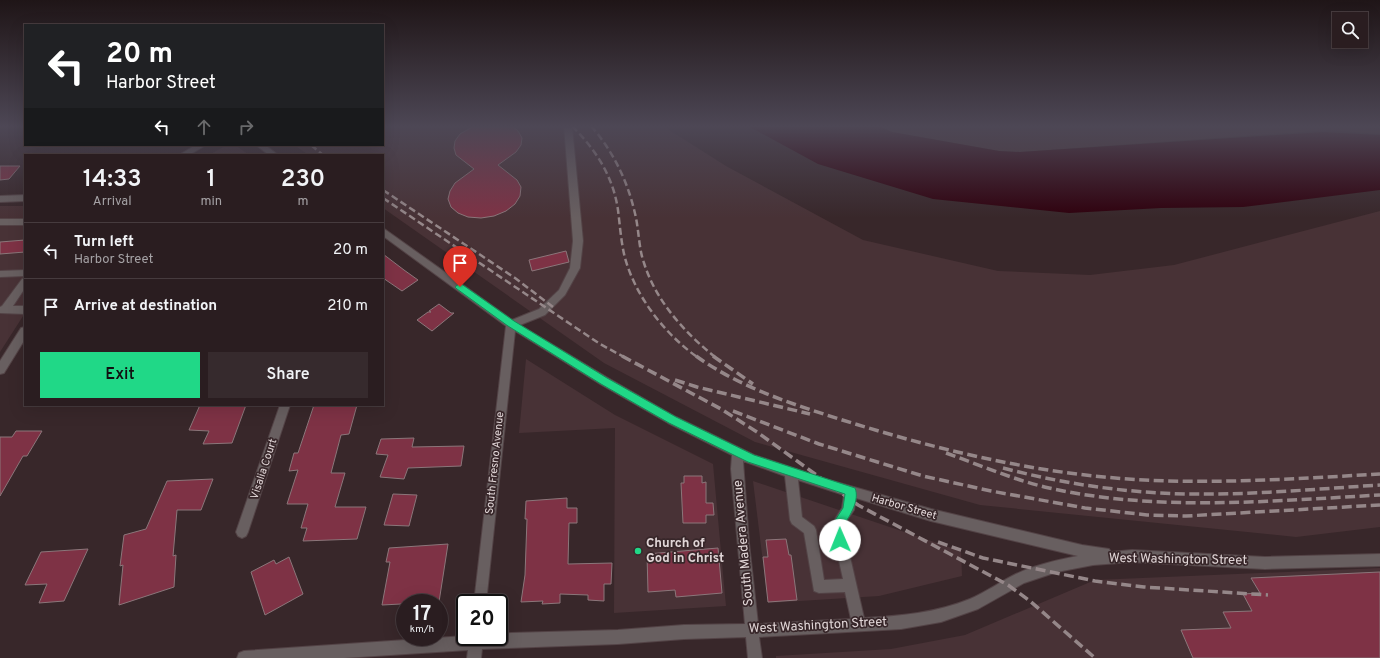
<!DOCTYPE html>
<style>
:root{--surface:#2a1d20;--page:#362a2d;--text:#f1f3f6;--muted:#a5a2a5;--line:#463b3e;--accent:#20d887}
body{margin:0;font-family:Overpass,sans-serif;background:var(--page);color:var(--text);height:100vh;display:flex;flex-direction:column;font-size:15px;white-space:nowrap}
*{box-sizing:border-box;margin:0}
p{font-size:13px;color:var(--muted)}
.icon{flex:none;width:22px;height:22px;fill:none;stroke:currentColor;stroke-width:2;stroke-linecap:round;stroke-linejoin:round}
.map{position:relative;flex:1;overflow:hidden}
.side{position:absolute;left:24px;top:154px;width:360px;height:252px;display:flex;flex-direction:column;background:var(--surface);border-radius:0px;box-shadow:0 4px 16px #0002,0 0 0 1px var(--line)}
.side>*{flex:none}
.hud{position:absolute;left:24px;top:24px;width:360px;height:122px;border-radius:0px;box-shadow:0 4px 16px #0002,0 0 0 1px var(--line);background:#202124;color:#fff;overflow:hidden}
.buttons{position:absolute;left:1332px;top:12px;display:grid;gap:8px}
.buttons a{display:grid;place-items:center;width:36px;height:36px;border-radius:0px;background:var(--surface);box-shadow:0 4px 16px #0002,0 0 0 1px var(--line);font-size:20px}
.speed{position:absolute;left:396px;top:594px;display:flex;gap:8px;font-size:20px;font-weight:700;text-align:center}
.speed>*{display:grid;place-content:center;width:52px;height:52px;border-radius:50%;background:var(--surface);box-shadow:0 4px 16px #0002,0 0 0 1px var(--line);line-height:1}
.speed small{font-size:10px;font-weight:400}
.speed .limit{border:2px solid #111;border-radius:6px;background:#fff;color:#111}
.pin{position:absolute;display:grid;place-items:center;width:34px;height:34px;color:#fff;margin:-41px -17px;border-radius:50% 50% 50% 0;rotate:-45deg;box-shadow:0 0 4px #0007}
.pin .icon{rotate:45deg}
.me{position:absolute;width:44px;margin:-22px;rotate:359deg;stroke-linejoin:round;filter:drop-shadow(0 0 3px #0008)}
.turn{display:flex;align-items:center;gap:14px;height:84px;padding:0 16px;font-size:18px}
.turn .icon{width:52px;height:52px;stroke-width:2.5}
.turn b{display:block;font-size:28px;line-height:34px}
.lanes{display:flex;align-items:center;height:38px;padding:0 16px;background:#0003;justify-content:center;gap:20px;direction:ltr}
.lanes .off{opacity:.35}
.eta{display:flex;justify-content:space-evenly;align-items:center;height:68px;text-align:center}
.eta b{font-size:24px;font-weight:600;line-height:28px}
.primary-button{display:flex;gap:8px;margin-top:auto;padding:8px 16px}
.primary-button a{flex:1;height:46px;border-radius:0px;background:var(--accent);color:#111;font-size:16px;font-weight:600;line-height:46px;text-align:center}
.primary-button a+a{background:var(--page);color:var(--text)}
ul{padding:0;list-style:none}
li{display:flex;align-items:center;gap:12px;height:56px;padding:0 16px;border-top:1px solid var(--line)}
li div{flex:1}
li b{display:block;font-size:15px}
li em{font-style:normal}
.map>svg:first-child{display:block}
.built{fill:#483236}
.water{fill:#2f000d}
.building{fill:#7e3245;stroke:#8b767a}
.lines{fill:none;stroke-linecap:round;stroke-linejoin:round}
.minor-casing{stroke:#534346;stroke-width:2}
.minor{fill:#685f60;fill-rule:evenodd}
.rail-far1{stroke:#958789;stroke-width:2.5;stroke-dasharray:7 3.5;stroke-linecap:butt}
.rail{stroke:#958789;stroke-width:3.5;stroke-dasharray:10 4.5;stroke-linecap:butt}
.route{fill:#20d887;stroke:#158c58}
.poi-dot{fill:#20d887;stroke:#38272a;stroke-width:1.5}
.labels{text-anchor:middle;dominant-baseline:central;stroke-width:3.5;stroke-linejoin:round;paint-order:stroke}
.street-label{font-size:11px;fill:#e1d6d7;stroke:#38272a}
.near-street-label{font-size:13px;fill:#e1d6d7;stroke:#38272a}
.near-poi-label{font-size:13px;font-weight:bold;fill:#e1d6d7;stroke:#38272a;text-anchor:start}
</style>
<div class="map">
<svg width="1380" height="658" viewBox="0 0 1380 658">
<rect width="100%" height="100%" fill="#38272a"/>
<!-- built -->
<path class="built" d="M383,126H663L726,166L863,240L998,271L1090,275L1174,265L1380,211V527L1296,537L980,505L755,442L604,363L383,208V155H309L294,145H383Z
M879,126H1380V134L1328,130L1020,152L999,151L892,132Z
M227,145H235L249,155H209Z
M0,206H25V313L0,352Z
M526,359L615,415L713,464L726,606L614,613L615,428L519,433Z
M753,481L961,551L962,576L879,596L768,603Z
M1380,568V658H776V656L891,649L965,635L1095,580Z"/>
<!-- water -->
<path class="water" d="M748,126H879L892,132L999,151L1020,152L1323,132L1380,135V190L1243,207L1161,208L1069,213L933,199L818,164Z"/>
<!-- building -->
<path class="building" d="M474,126H512L518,131L522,138L521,145L516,152L498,165L517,180L521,187L520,196L515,204L506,211L494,216L481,218L468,217L458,213L451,207L448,199L450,191L455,183L474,169L456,155L454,148L455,141L460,134Z
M0,166H20L9,179L0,180Z
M25,240V252L0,254V242Z
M566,251L569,262L532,271L529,260Z
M383,254L404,270L418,280L402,291L383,278Z
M439,304L451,313H454L432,331L417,320L428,312H431L429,311Z
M200,405H246L232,443L203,444L209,431L189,430Z
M314,405H357L349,434L341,435L331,473H345L335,507H366L357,539L303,541L307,528H301L308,504H287L298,470L289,471L294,453H298Z
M16,431H42L27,456H23L0,496V437H12Z
M414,438L412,447L464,446L461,466L408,468L404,479L380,477L388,455L376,454L381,439Z
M684,476H702V483L706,482V503H713L714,515H706V523H683L681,483H684Z
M213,479L201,510H177L173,556L176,555L174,587L119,605L123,565L120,566L124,535L146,529L167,481Z
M393,494L417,495L409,526L384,525Z
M567,498V508H577V523H569L568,564L612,563L611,584H604V601L588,600V595L560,594V603L542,604L543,601L521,602L525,575L527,519H525L526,501Z
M786,539L789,555H791L797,600L768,602L763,557H768L766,540Z
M448,544L439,602L382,605L390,562H386L389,548Z
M718,548L722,593L676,597L675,590L648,592L647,554Z
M88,549L64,601L39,603L47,584L25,585L41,552Z
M289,557L303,594L265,615L251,572L274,560L276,564Z
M1380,572V658H1193L1181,630L1231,628L1223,612L1252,611L1243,594L1260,593L1251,578Z"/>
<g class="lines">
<!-- minor casing -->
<g class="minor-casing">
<path id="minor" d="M564,126H572L583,241L580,268L565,295L545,315L520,325L608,378L676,417L754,455L829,480L931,509L1082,545L1109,549L1111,552L1132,550L1265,557L1380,554V566L1265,569L1132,562L1093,565L1057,572L1024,583L978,609L941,622L901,629L759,637L762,658H748L746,637L684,639L618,644L482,649L481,658H467L468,650L344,658H237L239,653L244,651L465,636L499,637V634L511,633L618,630L684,625L745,624L731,469L732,455L668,423L600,384L515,331L486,603H474L506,326L383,236V228L512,320L539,309L559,290L570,268L573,241ZM743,461L785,476L790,520L792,524L804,533L814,591L819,593L845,592L851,619L758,624L749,543ZM798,480L844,495L842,508L831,525L843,579L824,580L816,530L814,526L802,517ZM856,498L931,521L1078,556C1057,560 1035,565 1016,574C1000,582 986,592 970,599C936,613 900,616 864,618L843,526L854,510Z
M196,145H206L189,155H179Z
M256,145H265L278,155H269Z
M25,195V201L0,202V196Z
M0,219H25V225H0Z
M25,270V276L0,277V271Z
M25,278V288L13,306H25V314L0,313V307L2,306L22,279Z
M25,327V339L4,373L0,374V361L21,328Z
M280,405H290L248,532L246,536L242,538L238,536L236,532Z"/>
</g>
<!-- minor -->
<use href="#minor" class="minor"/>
<!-- rail-far1 -->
<path class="rail-far1" d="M572,126C596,150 613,176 618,210C620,226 621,242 625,258C636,297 664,333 697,357
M591,126C614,152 629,184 636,218C639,233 639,249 644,263C656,301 684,332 715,357
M311,145L323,155
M383,190L515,278L553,307
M383,198L600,344L624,357"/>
<!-- rail -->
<path class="rail" d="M622,356L721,409L757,432L858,505L1008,585L1030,601L1095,658
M696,356C742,389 798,406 852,423C933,448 1019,469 1104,477C1195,486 1289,479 1380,474
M713,356L753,384
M675,380L697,387L810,414
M733,411L819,444L923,476L991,491L1085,508L1147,515L1186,516L1380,505
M946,453C980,465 1014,480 1049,488C1157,512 1270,501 1380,495
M1003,468C1064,484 1126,493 1189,494C1253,495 1316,489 1380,485
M938,542L983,558L1095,581L1144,587L1268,595"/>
</g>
<!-- sky -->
<linearGradient id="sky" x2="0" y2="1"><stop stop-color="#1f1517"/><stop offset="0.58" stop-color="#4d4755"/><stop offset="1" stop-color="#4d4755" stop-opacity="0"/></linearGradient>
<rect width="1380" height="218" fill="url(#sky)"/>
<!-- route -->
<path class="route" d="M460,283L514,321L607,378L676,417L754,455L855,488C860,500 850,516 843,526L846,540L844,544L840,545L836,544L832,525L843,508L845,494L748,462L669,423L601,384L508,326L457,289L455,287Z"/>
<!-- markers -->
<circle class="poi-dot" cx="638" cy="551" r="4"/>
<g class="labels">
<!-- street labels -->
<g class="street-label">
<text transform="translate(495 463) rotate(-84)">South Fresno Avenue</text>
<text transform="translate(264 469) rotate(-72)">Visalia Court</text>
<text transform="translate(904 507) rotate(16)">Harbor Street</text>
</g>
<!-- near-street labels -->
<g class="near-street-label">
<text transform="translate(744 543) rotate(-95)">South Madera Avenue</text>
<text transform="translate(1178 560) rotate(1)">West Washington Street</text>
<text transform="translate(818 626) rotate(-3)">West Washington Street</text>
</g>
<!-- near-poi labels -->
<g class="near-poi-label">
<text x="646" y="544">Church of<tspan x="646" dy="15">God in Christ</tspan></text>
</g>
</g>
</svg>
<div class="buttons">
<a><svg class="icon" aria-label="search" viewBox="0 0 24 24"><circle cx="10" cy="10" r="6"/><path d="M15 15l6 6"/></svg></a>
</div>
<div class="speed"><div>17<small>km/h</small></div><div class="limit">20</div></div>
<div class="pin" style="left:460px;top:287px;background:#d93025"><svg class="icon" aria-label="arrive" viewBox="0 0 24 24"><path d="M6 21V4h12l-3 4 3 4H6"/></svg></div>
<svg class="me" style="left:840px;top:540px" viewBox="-20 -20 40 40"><circle r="19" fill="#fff"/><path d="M0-13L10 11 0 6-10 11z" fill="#20d887"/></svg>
<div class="hud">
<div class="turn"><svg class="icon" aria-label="left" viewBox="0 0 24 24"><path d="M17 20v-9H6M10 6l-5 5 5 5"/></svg><div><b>20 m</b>Harbor Street</div></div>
<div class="lanes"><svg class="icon" aria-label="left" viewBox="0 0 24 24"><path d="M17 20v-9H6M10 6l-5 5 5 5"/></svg><svg class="icon off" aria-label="ahead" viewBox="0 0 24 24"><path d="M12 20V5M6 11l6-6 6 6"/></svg><svg class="icon off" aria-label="right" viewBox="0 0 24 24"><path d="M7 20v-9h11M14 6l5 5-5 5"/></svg></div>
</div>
<section class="side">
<div class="eta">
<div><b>14:33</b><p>Arrival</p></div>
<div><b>1</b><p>min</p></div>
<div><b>230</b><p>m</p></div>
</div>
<ul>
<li><svg class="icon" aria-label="left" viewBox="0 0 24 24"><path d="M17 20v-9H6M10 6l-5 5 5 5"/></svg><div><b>Turn left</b><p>Harbor Street</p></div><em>20 m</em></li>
<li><svg class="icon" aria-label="arrive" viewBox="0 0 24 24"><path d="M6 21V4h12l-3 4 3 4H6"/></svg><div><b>Arrive at destination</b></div><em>210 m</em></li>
</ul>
<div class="primary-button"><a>Exit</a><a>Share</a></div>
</section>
</div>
